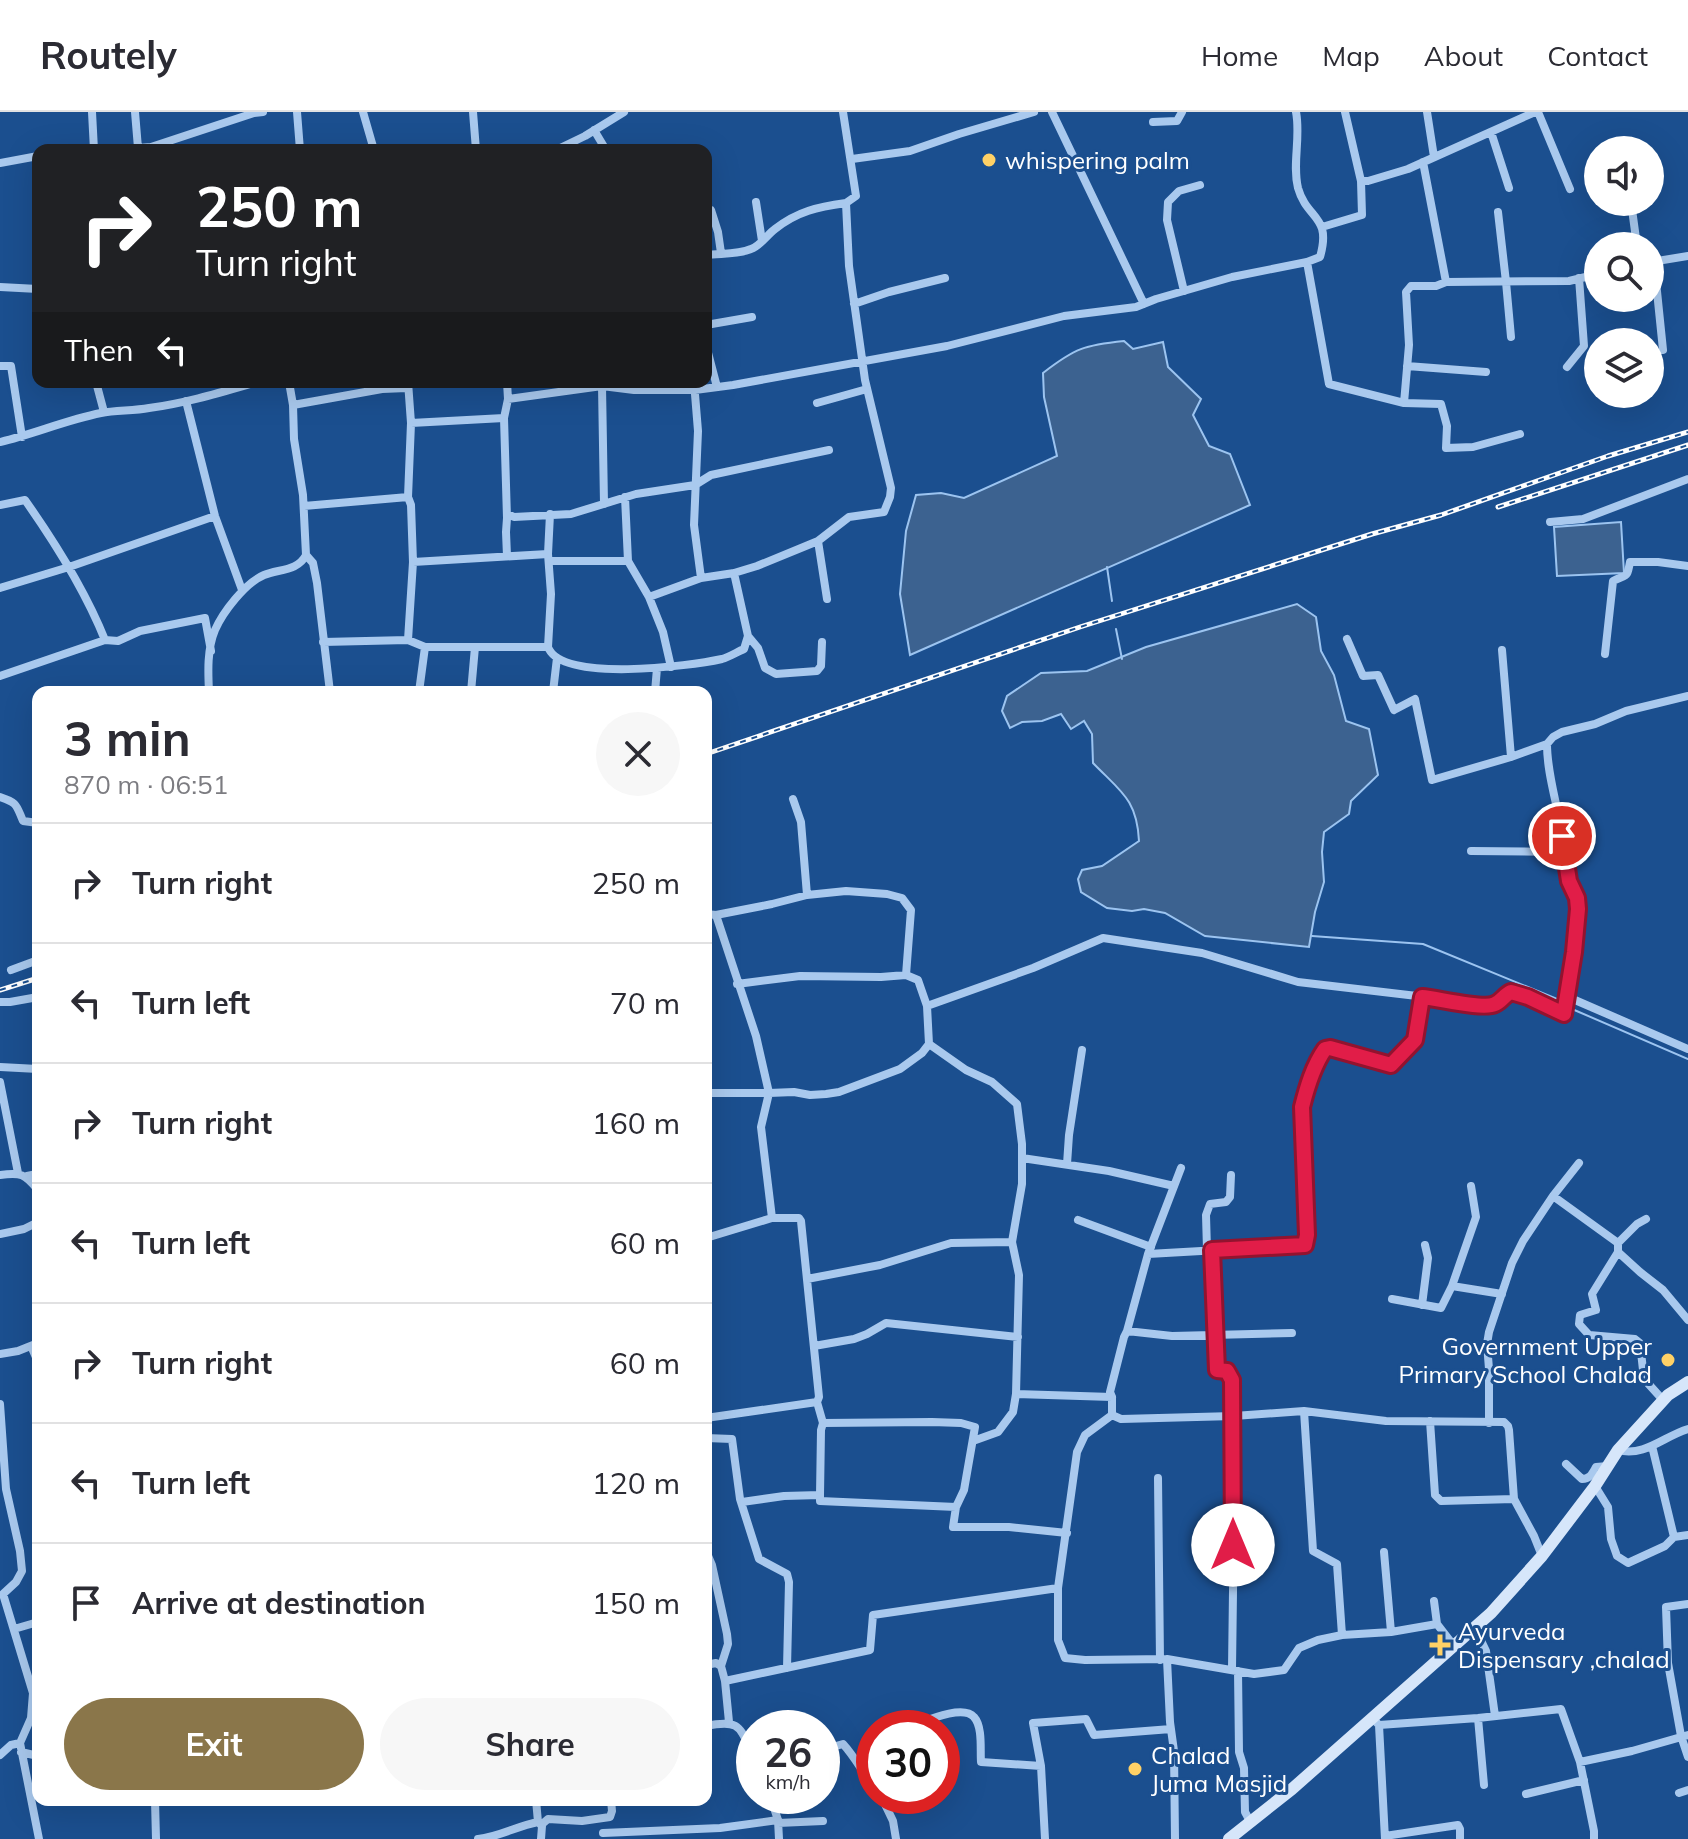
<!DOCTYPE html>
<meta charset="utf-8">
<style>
:root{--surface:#fff;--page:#f7f7f7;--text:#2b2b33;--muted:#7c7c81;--line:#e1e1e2;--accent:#8a764a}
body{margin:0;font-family:Mulish,sans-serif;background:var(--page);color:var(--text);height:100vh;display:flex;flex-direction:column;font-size:30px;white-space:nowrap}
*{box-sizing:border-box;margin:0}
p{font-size:26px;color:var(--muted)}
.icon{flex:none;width:44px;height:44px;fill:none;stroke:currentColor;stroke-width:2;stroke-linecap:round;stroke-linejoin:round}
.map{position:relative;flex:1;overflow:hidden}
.details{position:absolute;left:32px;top:574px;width:680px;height:1120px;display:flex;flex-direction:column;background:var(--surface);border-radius:16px;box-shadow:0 8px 32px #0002}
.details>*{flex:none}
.top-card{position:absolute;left:32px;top:32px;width:680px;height:244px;border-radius:16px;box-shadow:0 8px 32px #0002;background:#202124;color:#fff;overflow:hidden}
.buttons{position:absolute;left:1584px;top:24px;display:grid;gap:16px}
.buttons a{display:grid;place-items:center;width:80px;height:80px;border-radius:50%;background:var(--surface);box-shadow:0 8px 32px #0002;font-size:40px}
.speed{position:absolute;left:736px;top:1598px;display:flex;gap:16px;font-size:40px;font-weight:700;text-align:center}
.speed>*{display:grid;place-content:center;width:104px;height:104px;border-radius:50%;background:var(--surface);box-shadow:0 8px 32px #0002;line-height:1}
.speed small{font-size:20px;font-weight:400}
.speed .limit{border:12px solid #d22;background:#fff;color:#111}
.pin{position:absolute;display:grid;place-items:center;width:68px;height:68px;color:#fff;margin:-34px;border:4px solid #fff;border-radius:50%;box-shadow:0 2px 8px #0007}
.me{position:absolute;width:88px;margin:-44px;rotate:0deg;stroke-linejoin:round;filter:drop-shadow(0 0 6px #0008)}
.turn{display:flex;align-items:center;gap:28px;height:168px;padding:0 32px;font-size:36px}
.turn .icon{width:104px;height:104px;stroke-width:2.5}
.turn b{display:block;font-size:56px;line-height:68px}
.then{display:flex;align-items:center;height:76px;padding:0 32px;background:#0003;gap:16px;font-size:30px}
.round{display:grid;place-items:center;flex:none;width:84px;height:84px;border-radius:42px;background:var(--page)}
.overview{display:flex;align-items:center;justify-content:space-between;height:136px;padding:0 32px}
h1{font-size:48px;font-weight:700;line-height:60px}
.cta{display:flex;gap:16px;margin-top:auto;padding:16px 32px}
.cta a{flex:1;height:92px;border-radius:48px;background:var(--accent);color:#fff;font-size:32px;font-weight:700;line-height:92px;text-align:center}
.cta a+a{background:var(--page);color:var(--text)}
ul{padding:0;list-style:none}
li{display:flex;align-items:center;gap:24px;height:120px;padding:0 32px;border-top:2px solid var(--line)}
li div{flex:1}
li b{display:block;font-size:30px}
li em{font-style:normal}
header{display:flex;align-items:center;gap:48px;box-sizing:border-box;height:112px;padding:0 40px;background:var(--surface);border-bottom:2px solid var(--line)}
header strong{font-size:38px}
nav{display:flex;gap:44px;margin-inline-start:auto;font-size:28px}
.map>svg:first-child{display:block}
.water{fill:#3c6290;stroke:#9cc4f0;stroke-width:2}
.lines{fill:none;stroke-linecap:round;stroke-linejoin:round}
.stream{stroke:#9cc4f0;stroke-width:2}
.minor{stroke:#a9c9ee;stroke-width:8}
.secondary{stroke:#d6e6fa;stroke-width:12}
.rail-casing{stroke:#fff;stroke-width:5}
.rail{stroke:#1b4f8f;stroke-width:2;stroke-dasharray:6;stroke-linecap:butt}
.route-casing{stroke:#92132f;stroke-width:20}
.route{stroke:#e11d48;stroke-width:14}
.poi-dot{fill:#ffd166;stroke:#1b4f8f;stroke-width:3}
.labels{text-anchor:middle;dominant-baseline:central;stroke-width:6;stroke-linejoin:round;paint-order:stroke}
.poi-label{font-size:24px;fill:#fff;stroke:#1b4f8f;text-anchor:start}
</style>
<header>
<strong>Routely</strong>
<nav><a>Home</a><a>Map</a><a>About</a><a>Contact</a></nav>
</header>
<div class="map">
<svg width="1688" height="1727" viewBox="0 0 1688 1727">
<rect width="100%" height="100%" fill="#1b4f8f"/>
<!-- water -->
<path class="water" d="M1124,229L1133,237L1163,230L1168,255L1201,287L1193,303L1209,334L1230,342L1250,393L910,543L900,482L906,419L916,383L941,381L964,386L1057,344L1044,285L1043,261C1075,236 1085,233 1124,229Z
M1621,410L1624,461L1557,464L1554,415Z
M1297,492L1316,505L1321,539L1334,563L1346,609L1369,617L1378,663L1351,689L1349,702L1324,720L1322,740L1324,770L1315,800L1309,835L1205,824L1165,801L1144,797L1132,799L1107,796L1081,780L1078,767L1082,758L1102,754L1139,729C1137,687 1120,679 1093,651L1092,622L1084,609L1071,617L1061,602L1042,609L1022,610L1010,616L1002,599L1007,584L1041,561L1087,559L1146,535Z"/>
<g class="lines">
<!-- stream -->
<path class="stream" d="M1107,455L1112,489
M1116,517L1122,547
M1312,824L1423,832L1557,887
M1572,897L1688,947"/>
<!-- minor -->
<path class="minor" d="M92,0L94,38
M297,0L300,38
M363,0L374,38
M473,0L476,38
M1052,0L1144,192
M1345,0L1361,69
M1427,0L1434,45
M1538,0L1570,77
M1153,10L1177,9L1182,0
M594,18L606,38
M1491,20L1509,76
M138,36L151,35L254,1L263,0
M110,38L138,36L135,0
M556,38L585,24L624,0
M852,47L910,39L959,22L1034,0
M0,51L38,44
M756,90L762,129
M1631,90L1637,134
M711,98L718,120L721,141
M1498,100L1506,170L1511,225
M1322,115L1362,103L1361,69H1368L1408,57L1535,0
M706,143C721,141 737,143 751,137C760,134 767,123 775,117C798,99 818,95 846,91
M1307,150L1329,272L1404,291L1441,292L1447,314L1446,336L1473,335L1520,322
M1651,150L1688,144
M1654,150L1663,238
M1446,170L1569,169L1598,162
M0,175L38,177
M1184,179L1167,108L1168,90L1179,79L1200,73
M854,192L889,180L945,166
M706,213L752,205
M706,233L717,275
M0,254H11L22,325
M1407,254L1486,260
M1567,255L1584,234L1579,166
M96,270L104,300
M289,270L293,293L294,327L303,383L306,443L313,451L317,471L330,580
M408,270L411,311L408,385L411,393L413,450L408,528
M507,270L508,287L504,306L507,406L508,402L514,405L571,402L636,382L695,373L711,363L829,338
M694,270L698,319L694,413L701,466L734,461L757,454L818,429L849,405L884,400L890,385L891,376L865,268L849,154L846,91L856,84L843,0
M508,287L602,274
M186,289L215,404L242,478
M817,291L867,277
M1404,291L1409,233L1406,180L1411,174H1436L1446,170L1423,50
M293,293L382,277L407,276
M411,311L504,306
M0,330C34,322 66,308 101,301C116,298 133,299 149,296C186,291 222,280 257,270
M625,385L628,449L649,485L663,520L671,555
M604,392L602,274L634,278H695L733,273L947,234L1064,204L1136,195L1156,187L1232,165L1307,150L1320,145C1332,103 1307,108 1298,76C1292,52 1301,25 1296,0
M0,393L25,388C56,432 85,478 105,528L118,529L140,519L205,506L211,539
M304,394L408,385
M550,402L548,442L551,482L548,535C561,571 690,554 722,547C729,545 737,540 744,537L748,524L734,461
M1550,410L1583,407L1688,367
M818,429L827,487
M507,444L506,420L507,406
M549,449H628
M413,450L548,442
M0,476L69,455L215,404
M649,485L701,466
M748,524L758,536L765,556L776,562L817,559L821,554L822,530
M1347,527L1363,564L1378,563L1394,598L1415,587L1432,668L1511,645L1547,632
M323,530L408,528L425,535L419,580
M425,535H548
M1502,538L1511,645
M1605,542L1613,469C1627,462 1627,467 1630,450H1658L1688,454
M0,564L105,528
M209,580C208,560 207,537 215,518C223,500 245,471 264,463C279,457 298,459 306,443
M471,580L475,535
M553,580L557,546
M655,580L657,556
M0,685C18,691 16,693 23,709L38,711
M793,687L801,710L807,783
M1471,739L1564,740
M706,802L716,803L756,924L769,981L794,980L810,983L826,982L839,980L900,957L922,941L929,932L927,894L1033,856L1103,826L1202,841L1298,870L1434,886L1482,894L1496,892L1502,884L1511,880L1519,882L1564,902C1570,872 1581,819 1577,791C1576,782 1571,775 1569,767C1563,747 1563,726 1559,706C1554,681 1547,657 1547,632L1553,625L1562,620L1595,612L1626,599L1688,584
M716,803L772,792L807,783L846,779L887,782L902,786L911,798L906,863
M11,858L38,848
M737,872L800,864L881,865L906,863L918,868L927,894
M1568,885L1688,937
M0,890H10L38,885
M929,932L966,958L992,970L1017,992L1022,1032V1072L1012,1130L1019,1163L1016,1282L1112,1285V1303
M0,955L38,957
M0,970L18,1061
M706,981H769L761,1015L772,1106
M1022,1046L1109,1059L1174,1074
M1067,1052L1069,1023L1082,938
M0,1063C21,1060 25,1062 38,1078
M27,1064L37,1062L38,1060
M1553,1084L1618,1131V1140L1640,1160L1663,1178L1688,1208
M1078,1108L1151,1135
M0,1122L24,1117L38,1110
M706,1126L772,1106H799L801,1109L819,1285L817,1290L823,1311L821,1318L820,1383
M1618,1131L1637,1112L1646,1107
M1207,1138L1206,1103L1210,1092L1226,1090L1230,1085L1231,1063
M1212,1138L1217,1258L1227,1259L1232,1268L1234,1402L1232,1557
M1618,1140L1592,1182L1596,1198L1580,1203L1579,1212L1589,1223L1635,1227L1640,1231L1644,1267L1663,1288
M1148,1142L1181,1056
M807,1167L880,1153L951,1131L1012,1130
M1452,1174L1476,1105L1471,1074
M1392,1187L1441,1196L1452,1174L1502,1182
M1422,1193L1428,1146L1425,1133
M1127,1219L1172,1224L1292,1221
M31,1234L38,1250
M814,1234L854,1227L867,1222L886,1211L1018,1225
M0,1242L18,1239L38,1231
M1112,1285L1110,1280L1124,1225L1127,1219L1148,1142L1305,1133L1307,1123L1302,995C1307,975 1313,954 1325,937L1330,936L1391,953L1415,928L1422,885
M0,1292L6,1377L20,1439L22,1459L16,1470L3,1482L33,1581L31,1606L20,1631L39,1727
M1304,1299L1313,1439L1337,1452L1342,1523
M1112,1303L1085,1323L1077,1340L1058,1476V1528L1065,1546L1085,1548L1167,1547L1254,1562L1284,1558L1299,1536L1318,1528L1342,1523L1391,1520L1437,1512L1434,1489
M1112,1303L1121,1307L1234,1304L1304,1299L1386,1309L1504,1310L1508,1314L1509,1318L1514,1387L1534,1424L1542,1444
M706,1306L817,1290
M1430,1309L1435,1383L1441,1389L1514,1387
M823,1311L932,1310L961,1311L975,1315L964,1378L956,1395L953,1415H1009L1067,1421
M1489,1311V1257L1487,1232L1489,1220L1512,1151L1523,1129L1553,1084L1579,1051
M706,1326L732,1327L740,1387L759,1447L787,1462L789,1470L787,1556
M973,1329L998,1320L1013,1300L1016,1282
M1652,1334L1674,1425
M1618,1338C1645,1345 1664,1324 1688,1317
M1566,1352L1582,1367C1590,1367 1592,1362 1596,1355L1608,1354
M1158,1366L1160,1548
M1595,1374L1608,1395L1611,1427L1617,1444L1628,1451L1665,1434L1674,1425L1688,1423
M742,1390L784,1384L820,1383V1389L956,1395
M706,1439L712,1453L727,1522L728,1532L721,1554
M1384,1440L1391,1520
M1688,1492L1666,1495L1668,1551L1681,1624L1688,1645
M1437,1512L1454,1534
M1475,1516L1486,1539L1495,1604
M14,1517L38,1510
M1167,1547L1170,1610L1174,1639L1175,1727
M706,1553L716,1551L721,1554L725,1569L870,1538L873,1503L1058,1476
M1238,1559L1239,1640L1244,1656L1245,1700L1251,1711
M725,1569L729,1610
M1478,1606L1484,1673
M1376,1610L1379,1613L1385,1727
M1379,1613L1478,1606L1561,1597L1580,1650L1632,1639L1688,1623
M706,1614C741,1607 739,1615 754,1644
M905,1616C919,1612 962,1591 974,1605C983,1615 980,1638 981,1650L1041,1654
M822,1638L843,1632C855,1645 863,1661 874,1675
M21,1640L38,1644
M0,1643L11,1633L20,1631
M1580,1650L1594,1719V1727
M862,1658L874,1650
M1679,1681L1688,1678
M1526,1682L1584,1668
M770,1684L778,1708L779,1727
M881,1684L893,1709L896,1727
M155,1688L156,1727
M536,1688L538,1710L542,1714L541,1727
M778,1711L823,1709
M541,1713L548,1707L582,1709L610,1705L612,1699L611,1688
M603,1721L720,1716L778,1708
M1385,1724L1458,1713L1460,1717V1727
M478,1727C499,1725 517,1714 538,1710
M1045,1727L1041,1654L1033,1611L1086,1607L1094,1623L1171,1617"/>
<!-- secondary -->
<path class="secondary" d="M1229,1727L1292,1677L1491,1501L1542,1444L1595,1374L1618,1338L1668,1283L1688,1270"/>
<!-- rail casing -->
<g class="rail-casing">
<path id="rail" d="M1498,395L1688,333
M706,642L1080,515L1372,422L1441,403L1608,344L1688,320
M0,878L38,866"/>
</g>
<!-- rail -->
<use href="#rail" class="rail"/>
</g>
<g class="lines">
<!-- route casing -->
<g class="route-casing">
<path id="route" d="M1233,1433L1232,1268L1227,1259L1217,1258L1212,1138L1305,1133L1307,1123L1302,995C1307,975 1313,954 1325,937L1330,936L1391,953L1415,928L1422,885C1437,886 1483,898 1495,892C1502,889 1504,883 1511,880L1528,885L1564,902L1574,840L1578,797L1577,786L1569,769L1562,724"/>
</g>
<!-- route -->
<use href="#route" class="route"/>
</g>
<!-- markers -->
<g class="poi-dot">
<circle cx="989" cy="48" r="8"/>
<circle cx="1668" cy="1248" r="8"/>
<path d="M1436 1521h8v8h8v8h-8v8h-8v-8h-8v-8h8z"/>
<circle cx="1135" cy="1657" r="8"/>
</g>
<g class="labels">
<!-- poi labels -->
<g class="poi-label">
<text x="1005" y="48">whispering palm</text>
<text x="1652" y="1234" text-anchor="end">Government Upper<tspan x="1652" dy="28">Primary School Chalad</tspan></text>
<text x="1458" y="1519">Ayurveda<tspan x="1458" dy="28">Dispensary ,chalad</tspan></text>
<text x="1151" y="1643">Chalad<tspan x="1151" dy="28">Juma Masjid</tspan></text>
</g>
</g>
</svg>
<div class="buttons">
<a><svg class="icon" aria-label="sound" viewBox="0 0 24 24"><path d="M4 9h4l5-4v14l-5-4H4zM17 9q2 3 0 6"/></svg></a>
<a><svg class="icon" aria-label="search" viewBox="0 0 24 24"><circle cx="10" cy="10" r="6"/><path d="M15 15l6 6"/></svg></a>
<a><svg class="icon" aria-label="layers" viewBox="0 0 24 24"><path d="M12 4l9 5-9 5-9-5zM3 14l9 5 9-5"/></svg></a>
</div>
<div class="speed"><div>26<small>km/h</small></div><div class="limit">30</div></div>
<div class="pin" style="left:1562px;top:724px;background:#d93025"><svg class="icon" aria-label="arrive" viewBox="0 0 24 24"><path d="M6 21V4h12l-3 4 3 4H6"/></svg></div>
<svg class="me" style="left:1233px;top:1433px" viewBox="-20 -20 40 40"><circle r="19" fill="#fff"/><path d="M0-13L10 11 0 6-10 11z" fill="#e11d48"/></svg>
<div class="top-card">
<div class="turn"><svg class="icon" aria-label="right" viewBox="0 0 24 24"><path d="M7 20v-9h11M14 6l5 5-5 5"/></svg><div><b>250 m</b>Turn right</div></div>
<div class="then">Then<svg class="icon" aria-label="left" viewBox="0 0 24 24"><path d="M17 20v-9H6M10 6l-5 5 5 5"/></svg></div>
</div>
<section class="details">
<div class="overview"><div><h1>3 min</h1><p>870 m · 06:51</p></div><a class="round"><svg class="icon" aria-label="close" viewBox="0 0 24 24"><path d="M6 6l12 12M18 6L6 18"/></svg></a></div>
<ul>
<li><svg class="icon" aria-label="right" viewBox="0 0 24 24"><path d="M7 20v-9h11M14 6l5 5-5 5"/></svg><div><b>Turn right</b></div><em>250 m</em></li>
<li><svg class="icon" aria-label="left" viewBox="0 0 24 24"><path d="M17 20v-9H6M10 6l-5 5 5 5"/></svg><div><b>Turn left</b></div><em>70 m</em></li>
<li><svg class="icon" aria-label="right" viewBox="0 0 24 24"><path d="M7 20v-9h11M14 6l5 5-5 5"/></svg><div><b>Turn right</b></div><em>160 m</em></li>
<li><svg class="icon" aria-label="left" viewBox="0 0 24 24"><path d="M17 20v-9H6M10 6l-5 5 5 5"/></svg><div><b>Turn left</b></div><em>60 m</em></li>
<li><svg class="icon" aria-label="right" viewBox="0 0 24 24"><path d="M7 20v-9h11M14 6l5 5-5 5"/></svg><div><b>Turn right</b></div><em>60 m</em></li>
<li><svg class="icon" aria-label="left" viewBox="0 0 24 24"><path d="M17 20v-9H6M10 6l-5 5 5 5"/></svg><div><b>Turn left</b></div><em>120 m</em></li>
<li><svg class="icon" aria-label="arrive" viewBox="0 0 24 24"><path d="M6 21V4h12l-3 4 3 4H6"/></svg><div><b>Arrive at destination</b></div><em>150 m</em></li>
</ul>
<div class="cta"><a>Exit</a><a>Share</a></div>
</section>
</div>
